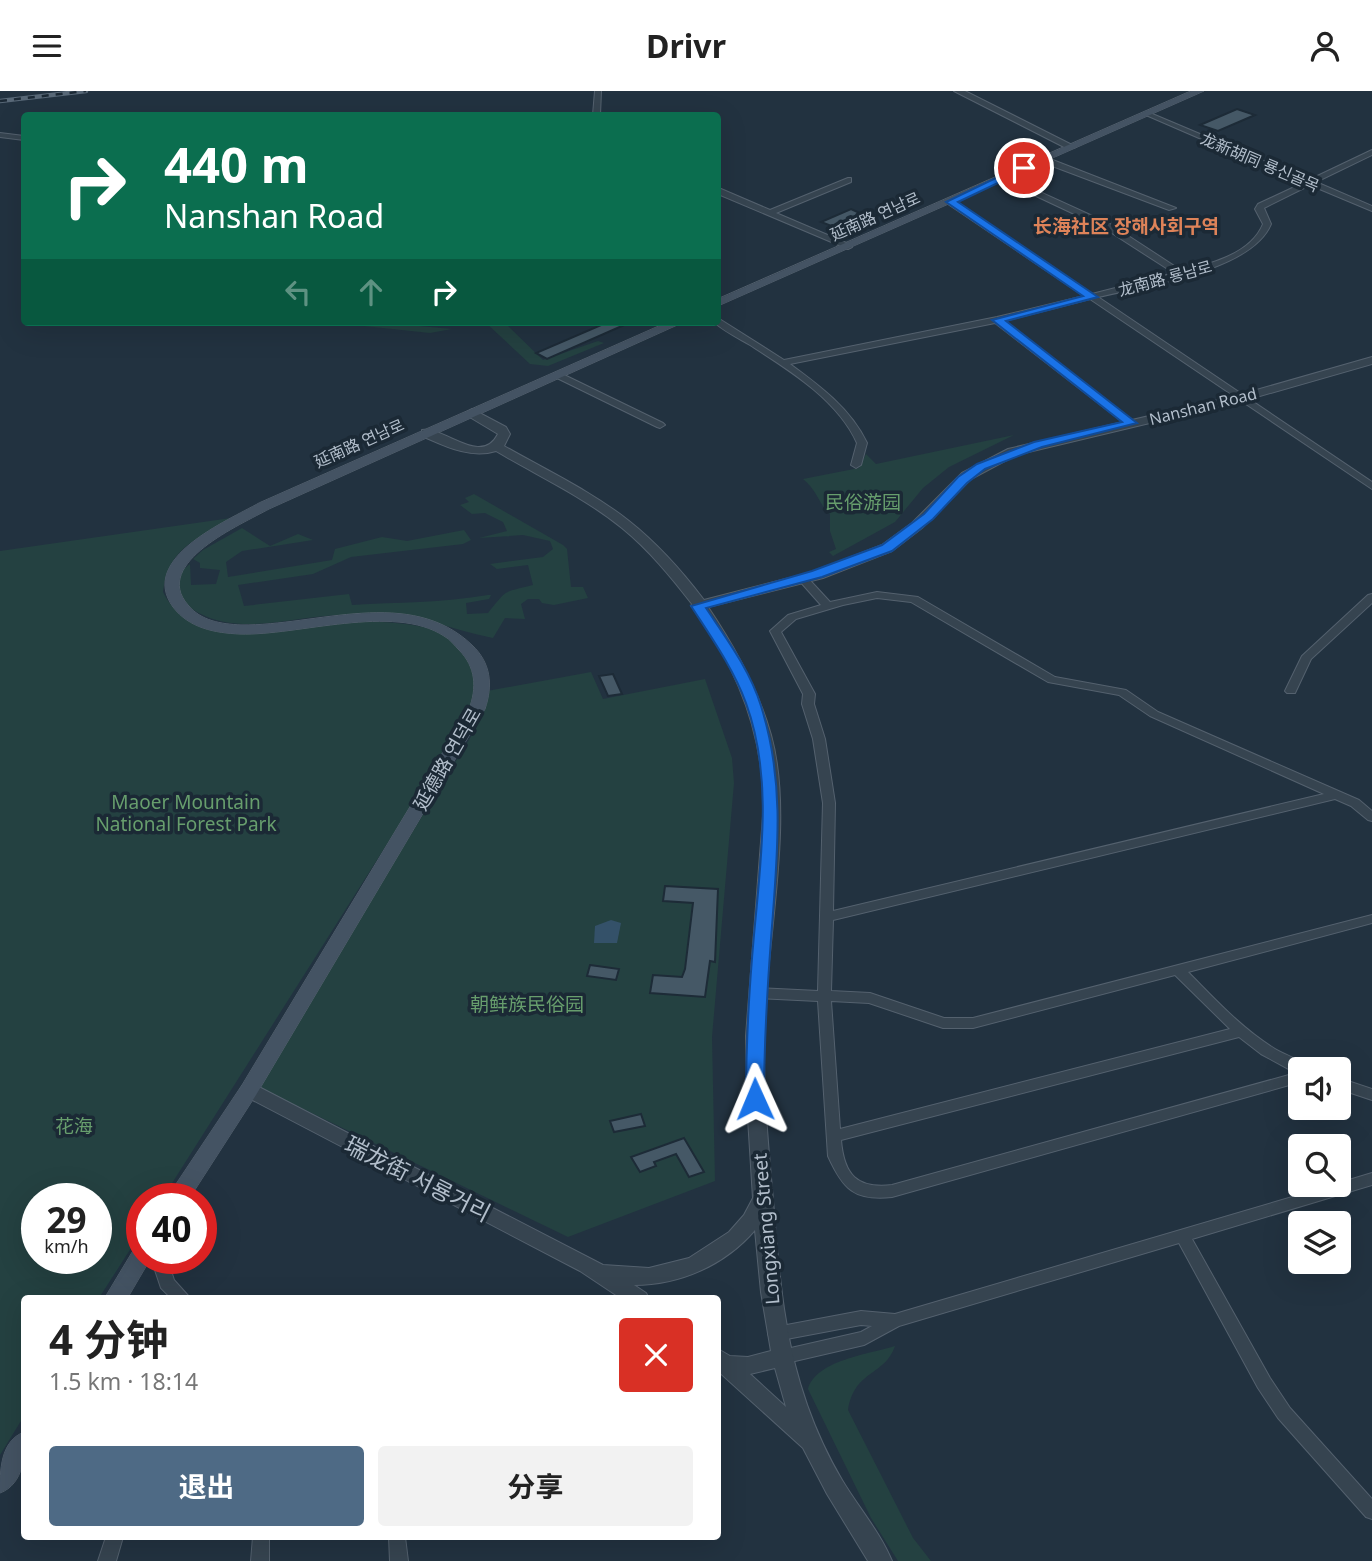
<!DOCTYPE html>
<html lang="zh">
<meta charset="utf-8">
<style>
:root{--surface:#fff;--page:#f2f2f2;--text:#222;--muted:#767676;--accent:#4e6a85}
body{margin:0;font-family:"Noto Sans","Noto Sans SC","Noto Sans KR",sans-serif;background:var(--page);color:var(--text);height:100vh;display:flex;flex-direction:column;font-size:26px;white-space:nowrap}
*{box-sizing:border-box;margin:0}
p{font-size:23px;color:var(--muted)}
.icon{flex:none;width:38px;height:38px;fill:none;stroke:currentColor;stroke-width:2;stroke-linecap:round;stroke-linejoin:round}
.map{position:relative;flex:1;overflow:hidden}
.drawer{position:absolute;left:21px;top:1204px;width:700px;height:245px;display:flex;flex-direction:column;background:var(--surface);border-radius:7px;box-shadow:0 7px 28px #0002}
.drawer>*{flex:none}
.hud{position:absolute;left:21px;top:21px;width:700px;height:214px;border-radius:7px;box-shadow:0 7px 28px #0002;background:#0b6e4f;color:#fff;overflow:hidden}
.controls{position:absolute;left:1288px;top:966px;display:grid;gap:14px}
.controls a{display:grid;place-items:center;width:63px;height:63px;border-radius:7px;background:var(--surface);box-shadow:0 7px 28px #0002;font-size:35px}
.speed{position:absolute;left:21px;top:1092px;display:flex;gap:14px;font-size:35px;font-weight:700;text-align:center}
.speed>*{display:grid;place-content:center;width:91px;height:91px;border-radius:50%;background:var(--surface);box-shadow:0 7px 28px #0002;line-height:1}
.speed small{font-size:18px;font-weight:400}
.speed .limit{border:10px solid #d22;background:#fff;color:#111}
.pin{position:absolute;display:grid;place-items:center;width:60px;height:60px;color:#fff;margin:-30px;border:4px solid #fff;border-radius:50%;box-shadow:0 2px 7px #0007}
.me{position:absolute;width:77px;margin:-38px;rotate:359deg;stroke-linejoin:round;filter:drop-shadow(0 0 5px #0008)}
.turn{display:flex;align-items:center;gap:24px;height:147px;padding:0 28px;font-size:32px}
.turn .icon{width:91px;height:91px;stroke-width:2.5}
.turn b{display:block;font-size:49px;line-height:60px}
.lanes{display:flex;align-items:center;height:66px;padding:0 28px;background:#0003;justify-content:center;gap:35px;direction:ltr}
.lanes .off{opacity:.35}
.round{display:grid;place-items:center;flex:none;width:74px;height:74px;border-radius:7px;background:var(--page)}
.head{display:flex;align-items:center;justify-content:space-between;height:119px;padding:0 28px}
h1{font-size:42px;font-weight:700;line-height:52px}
.cta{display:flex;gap:14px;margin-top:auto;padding:14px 28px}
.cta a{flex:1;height:80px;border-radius:7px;background:var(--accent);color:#fff;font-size:28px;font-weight:700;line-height:80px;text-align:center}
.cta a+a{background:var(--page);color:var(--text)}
header{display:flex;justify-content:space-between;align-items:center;height:91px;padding:0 28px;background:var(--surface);font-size:32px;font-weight:700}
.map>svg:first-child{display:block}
.green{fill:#244141;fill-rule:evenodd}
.water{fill:#345169}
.building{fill:#455866;stroke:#1d2b37;stroke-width:2}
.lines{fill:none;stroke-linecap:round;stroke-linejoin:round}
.minor-casing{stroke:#54616e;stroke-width:2}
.tertiary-casing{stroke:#54616e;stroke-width:2}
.secondary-casing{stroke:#54616e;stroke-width:1}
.minor{fill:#364450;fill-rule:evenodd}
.tertiary{fill:#364450;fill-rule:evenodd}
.secondary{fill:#445363;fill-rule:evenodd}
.rail-casing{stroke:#586877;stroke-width:4.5}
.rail{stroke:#1b2935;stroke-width:2.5;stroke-dasharray:7;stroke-linecap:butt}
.route{fill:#1a73e8;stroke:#114b97;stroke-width:2}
.labels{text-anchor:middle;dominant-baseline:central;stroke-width:7;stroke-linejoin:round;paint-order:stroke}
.far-street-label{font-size:16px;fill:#b2becb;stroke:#1b2935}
.far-quarter-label{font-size:19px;font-weight:bold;fill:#de8359;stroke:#1b2935}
.park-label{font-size:19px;fill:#679e6d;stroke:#1b2935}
.street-label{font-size:19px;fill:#b2becb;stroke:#1b2935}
.near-street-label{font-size:23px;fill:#b2becb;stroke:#1b2935}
</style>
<header><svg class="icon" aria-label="menu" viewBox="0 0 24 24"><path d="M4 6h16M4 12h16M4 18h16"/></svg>Drivr<svg class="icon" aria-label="person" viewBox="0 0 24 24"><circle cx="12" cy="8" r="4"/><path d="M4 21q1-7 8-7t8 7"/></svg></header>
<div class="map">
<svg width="1372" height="1470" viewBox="0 0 1372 1470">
<rect width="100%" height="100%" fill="#223240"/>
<!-- green -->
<path class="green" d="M326,231H376L452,238L430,242Z
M485,231H504L543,269L598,250L604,252L548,275L530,273Z
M1014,344L949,376L923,397L895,431L833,465L829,461L836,458L830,440V423C818,412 817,399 803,388L859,377L866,363L876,373Z
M474,403L563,454L567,458L571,496H583L588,507L554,514L542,512L539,508H528L521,513L525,528L505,527L493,547C472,543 452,536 431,531C407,525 376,524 351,524C291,522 226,555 178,506L180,481L190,473L191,494L216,493L220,479L200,477V472L193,468L203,459L242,437L270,455L298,443L313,449L242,460L226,471L228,486L332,469L335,458L382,446L407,450L464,439L471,449L463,453L351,466L313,483L238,494L244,515L349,503L352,514C398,511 442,512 488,504H491L489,508L466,512L467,523L488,522C508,498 501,502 533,494L528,474L497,478L490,473L543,466L553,458L550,450L523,444L479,447L507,440L503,431L485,422L472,423L460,414L469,411L465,407Z
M238,426C201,446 168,454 163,501C174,525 198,533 222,539C274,536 423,515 460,553C479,573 475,595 472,619L162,1108H142V1140L99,1207L24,1208V1325L0,1364V460ZM37,1108H96V1167H37Z
M591,581L603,608L705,588L732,667L734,692L712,946L715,1090L568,1146L262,998L260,989L475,639L485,617L487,600Z
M895,1255C884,1286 855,1278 848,1319L913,1447L931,1470H898L871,1427L808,1298C816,1269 870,1263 895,1255Z"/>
<!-- water -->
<path class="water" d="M611,829L621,832L617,852H594L595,835Z"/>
<!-- building -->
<path class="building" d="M1237,18L1255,24L1218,40L1200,34Z
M851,118L864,124L834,136L821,131Z
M608,231H631L547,268L536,262Z
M613,583L622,603L608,605L599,585Z
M665,795L718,798L715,871L710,870L705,906L650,902L653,884L682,886L685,878L693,812L663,810Z
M590,874L619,878L616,889L587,885Z
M641,1023L645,1035L614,1041L610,1030Z
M684,1047L704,1081L689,1086L676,1063L654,1071L656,1075L640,1081L631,1066Z"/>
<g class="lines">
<!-- minor casing -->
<g class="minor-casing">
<path id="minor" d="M595,0H601L600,24H593Z
M1146,22H1150L1309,89L1372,59V64L1316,91L1372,115V120L1310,94L1264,117L1271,133C1252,180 1144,195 1098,206L1372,391V398L1090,208L1004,230L1134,331V335H1128L995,232L790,273C820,295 851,318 867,352L861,374L856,377L851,374L857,352C838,309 789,279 750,254C738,247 724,240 714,231L721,229L784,269L997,226L1084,205L948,113V109H951L1092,203L1174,182L1104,137L1002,89V85H1005L1110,133L1182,180C1210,173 1251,163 1263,133L1255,118L1258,113L1303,92L1146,24Z
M0,42L24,45V49L0,46Z
M1039,66H1045L1176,117L1169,119L1039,70Z
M848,87H851V91L776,122L851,154L852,156L848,158L718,103V98H721L770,119Z
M558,281L663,332L665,334L660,337L657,336L555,286L554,284Z
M802,484L806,485L830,511L877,501L918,506L1055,586L1126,599L1158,621L1359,709L1372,720V730L1368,729L1351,715L1335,708L833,829L831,900L870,902L944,927H973L1372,824V832L1188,881C1215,908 1242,938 1275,958C1285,964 1302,969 1308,978H1300V991L892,1106C854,1110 843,1098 828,1065L818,910L757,907L752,905L750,902L752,899L757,897L818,900L823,712L813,648L802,613L803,603L770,540L788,524L821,514L797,487ZM877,507L911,511L1048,591L1119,604L1150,625L1324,703L833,820L835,712L825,648L814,613L815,603L781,541L796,528L843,514ZM1175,884L1230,938L840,1038L831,910L869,912L943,937H973ZM1239,946L1261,963L1296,982L892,1094C857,1098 844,1084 841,1049Z
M1372,503V512L1311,568L1295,602H1287L1285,600L1302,565L1368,504Z
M1339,987L1372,998V1009L1339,998Z
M1372,1082V1094L1192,1148L1270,1287L1290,1317L1372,1408V1428L1366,1426L1278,1327L1258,1297L1179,1152L899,1235L864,1254L782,1273L776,1271L774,1266L776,1261L782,1259L861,1241L872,1235L861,1234L776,1250L770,1248L768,1243L770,1238L776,1236L861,1220L895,1223L1333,1094H1339V1092Z
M151,1167H167L174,1189L191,1208H172L161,1197Z
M106,1446H123L116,1470H98Z
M253,1446H269V1470H251Z
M389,1446H405L408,1470H390Z"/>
</g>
<!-- tertiary casing -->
<g class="tertiary-casing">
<path id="tertiary" d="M954,0H965L1076,56L1068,58Z
M1372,266V273L1246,309L1016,364L971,388L922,437L892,460L823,487L708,516C735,556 758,598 771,644C795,730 765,854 764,945C763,1000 768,1054 773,1109C776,1149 779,1190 786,1230C795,1286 813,1340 842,1389C858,1416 880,1441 892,1470H868L827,1403L803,1357L718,1280V1258L730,1265L748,1266L771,1260L761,1201L755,1139C725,1174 680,1194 634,1194L646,1202L649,1208H622L580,1180L243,1004L240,999L243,994L249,992L255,994L603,1174L649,1177L689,1167L729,1141L744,1124L753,1107L748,1027L746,945L764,712C762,656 748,608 721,559C713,544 704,526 691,515L692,513C671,486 649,459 622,437C584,406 538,385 496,360C470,368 445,355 422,345V339C446,336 481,376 498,343L468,325L466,322L472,318L506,336L510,343L504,355C546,379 591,400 629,430C658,453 682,480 704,509L813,481L882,454L912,432L962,382L1008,358L1239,304ZM775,1277L786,1316L750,1283Z"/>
</g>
<!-- secondary casing -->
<g class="secondary-casing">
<path id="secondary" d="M1191,0H1204L718,215V208Z
M668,231H684L269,418C242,433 151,472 188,514C201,530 221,533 241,534C317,535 410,495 472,554C491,572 493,594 485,618L256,1004L189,1108H166L242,994L469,618C477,597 476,576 459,559C455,555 450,548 444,545C394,512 297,545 240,543C215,542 189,537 173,516C138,467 227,430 259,412Z
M142,1155V1167H151L127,1208H104L134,1158Z
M24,1341C26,1363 24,1393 0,1402C0,1380 0,1350 24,1341Z"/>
</g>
<!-- minor -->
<use href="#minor" class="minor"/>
<!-- tertiary -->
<use href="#tertiary" class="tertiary"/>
<!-- secondary -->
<use href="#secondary" class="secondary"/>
<!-- rail casing -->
<g class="rail-casing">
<path id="rail" d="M0,10L86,0"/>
</g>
<!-- rail -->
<use href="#rail" class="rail"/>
</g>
<!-- route -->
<path class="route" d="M1021,75L1029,77L958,111L1098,206L1006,230L1137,332L1042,356L985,378L967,392L933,428L892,460L822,486L706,517C726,547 750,579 761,615C786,694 777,767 771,848C767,902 764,954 764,1008L755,1015L746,1008C746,953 749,899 754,844C761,767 773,686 746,612C733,577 711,546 691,515L812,480L882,454L924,423L958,386L977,373L1034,351L1122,331L992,229L1083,205L946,111Z"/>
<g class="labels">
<!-- far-street labels -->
<g class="far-street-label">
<text transform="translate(1260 71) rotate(23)">龙新胡同 룡신골목</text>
<text transform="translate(875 125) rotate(-24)">延南路 연남로</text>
<text transform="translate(1165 187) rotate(-15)">龙南路 룡남로</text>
<text transform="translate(1203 315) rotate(-14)">Nanshan Road</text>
<text transform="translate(359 352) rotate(-24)">延南路 연남로</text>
</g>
<!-- far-quarter labels -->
<g class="far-quarter-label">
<text x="1126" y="135">长海社区 장해사회구역</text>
</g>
<!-- park labels -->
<g class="park-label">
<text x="863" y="411">民俗游园</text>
<text x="186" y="711">Maoer Mountain<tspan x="186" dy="22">National Forest Park</tspan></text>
<text x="527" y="913">朝鲜族民俗园</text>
<text x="74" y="1035">花海</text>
</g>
<!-- street labels -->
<g class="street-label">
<text transform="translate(447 668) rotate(-60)">延德路 연덕로</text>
<text transform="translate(766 1138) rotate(-95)">Longxiang Street</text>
</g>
<!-- near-street labels -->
<g class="near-street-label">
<text transform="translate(418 1087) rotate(27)">瑞龙街 서룡거리</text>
</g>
</g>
</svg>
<div class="controls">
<a><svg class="icon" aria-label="sound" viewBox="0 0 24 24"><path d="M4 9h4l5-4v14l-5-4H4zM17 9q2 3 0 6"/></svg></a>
<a><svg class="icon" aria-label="search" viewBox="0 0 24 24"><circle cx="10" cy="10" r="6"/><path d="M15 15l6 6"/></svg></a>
<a><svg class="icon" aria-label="layers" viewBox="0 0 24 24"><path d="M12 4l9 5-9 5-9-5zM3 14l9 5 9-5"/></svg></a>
</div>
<div class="speed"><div>29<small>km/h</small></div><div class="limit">40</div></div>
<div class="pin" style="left:1024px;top:77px;background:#d93025"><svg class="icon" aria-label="arrive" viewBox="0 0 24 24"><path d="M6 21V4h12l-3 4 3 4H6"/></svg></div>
<svg class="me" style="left:755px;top:1008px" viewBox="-20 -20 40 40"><path d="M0-17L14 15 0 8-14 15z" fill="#1a73e8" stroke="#fff" stroke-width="4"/></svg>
<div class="hud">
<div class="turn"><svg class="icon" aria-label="right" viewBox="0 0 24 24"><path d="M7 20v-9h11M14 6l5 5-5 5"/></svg><div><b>440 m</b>Nanshan Road</div></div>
<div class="lanes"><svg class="icon off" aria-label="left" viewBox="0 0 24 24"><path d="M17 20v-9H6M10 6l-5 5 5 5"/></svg><svg class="icon off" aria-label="ahead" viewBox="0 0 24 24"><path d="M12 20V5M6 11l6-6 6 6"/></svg><svg class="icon" aria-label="right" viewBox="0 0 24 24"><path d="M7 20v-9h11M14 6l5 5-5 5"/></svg></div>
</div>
<section class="drawer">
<div class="head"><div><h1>4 分钟</h1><p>1.5 km · 18:14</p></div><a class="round" style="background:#d93025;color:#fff"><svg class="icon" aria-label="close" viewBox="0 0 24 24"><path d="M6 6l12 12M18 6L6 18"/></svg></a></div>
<div class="cta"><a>退出</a><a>分享</a></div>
</section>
</div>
